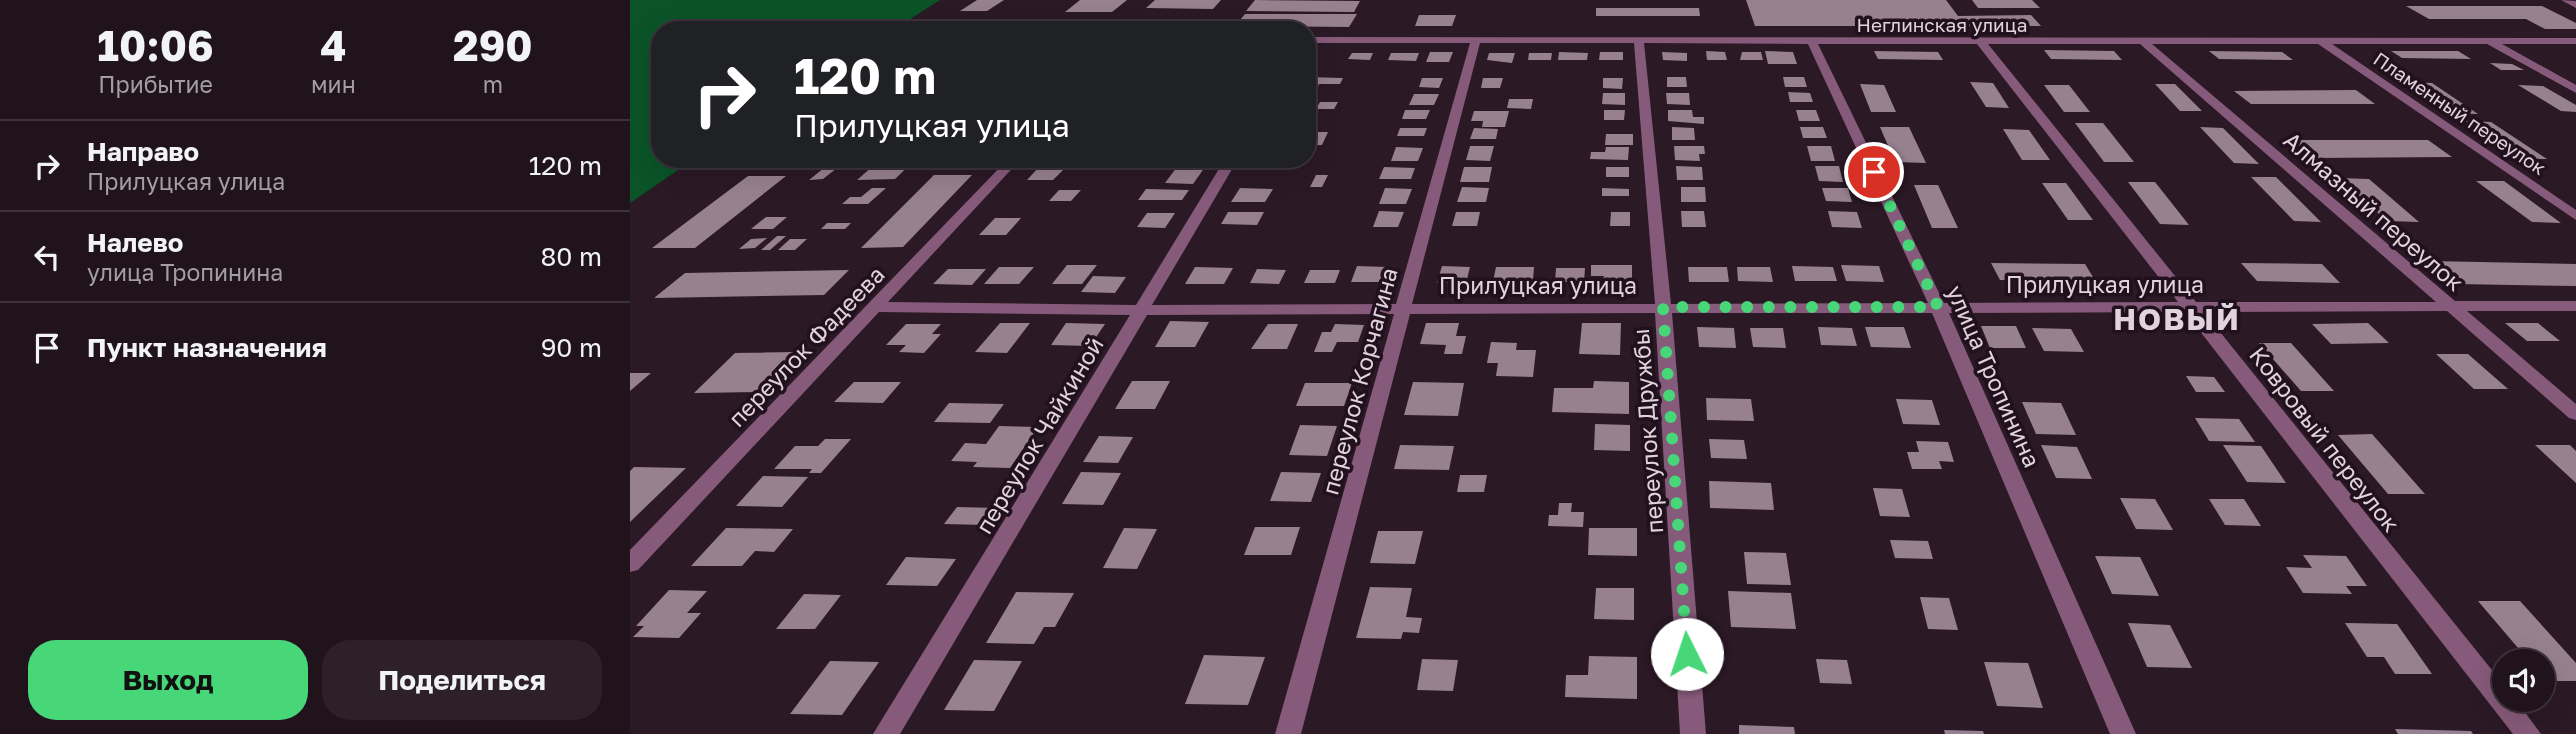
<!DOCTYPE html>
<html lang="ru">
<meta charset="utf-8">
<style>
:root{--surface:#20131c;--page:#2d2029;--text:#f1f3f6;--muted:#a29ea3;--line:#3d323b;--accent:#47d779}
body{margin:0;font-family:"Golos Text",sans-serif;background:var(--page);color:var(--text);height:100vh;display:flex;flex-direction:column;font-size:26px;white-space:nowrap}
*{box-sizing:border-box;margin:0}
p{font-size:23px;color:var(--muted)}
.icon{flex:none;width:38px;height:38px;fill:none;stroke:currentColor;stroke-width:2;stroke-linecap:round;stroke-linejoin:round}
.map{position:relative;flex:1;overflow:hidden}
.drawer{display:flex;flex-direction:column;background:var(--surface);width:630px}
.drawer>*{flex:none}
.top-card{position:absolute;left:21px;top:21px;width:665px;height:147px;border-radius:28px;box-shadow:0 7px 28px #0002,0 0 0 2px var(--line);background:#202124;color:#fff;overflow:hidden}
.tools{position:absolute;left:1862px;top:649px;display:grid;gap:14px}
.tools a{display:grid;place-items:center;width:63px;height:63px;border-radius:50%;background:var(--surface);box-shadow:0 7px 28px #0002,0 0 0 2px var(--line);font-size:35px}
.pin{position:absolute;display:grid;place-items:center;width:60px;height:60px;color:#fff;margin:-30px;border:4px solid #fff;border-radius:50%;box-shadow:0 2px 7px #0007}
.me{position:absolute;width:77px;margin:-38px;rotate:356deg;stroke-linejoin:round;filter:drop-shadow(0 0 5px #0008)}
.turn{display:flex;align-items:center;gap:24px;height:147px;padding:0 28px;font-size:32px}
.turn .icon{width:91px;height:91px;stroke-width:2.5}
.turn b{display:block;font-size:49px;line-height:60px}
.eta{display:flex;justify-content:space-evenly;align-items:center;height:119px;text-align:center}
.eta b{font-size:42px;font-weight:700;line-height:49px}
.primary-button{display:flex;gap:14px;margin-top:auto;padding:14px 28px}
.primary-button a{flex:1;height:80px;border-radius:28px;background:var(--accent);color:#111;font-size:28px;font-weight:700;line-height:80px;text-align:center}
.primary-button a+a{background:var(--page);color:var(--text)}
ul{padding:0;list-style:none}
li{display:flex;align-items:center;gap:21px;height:91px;padding:0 28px;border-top:2px solid var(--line)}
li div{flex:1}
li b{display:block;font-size:26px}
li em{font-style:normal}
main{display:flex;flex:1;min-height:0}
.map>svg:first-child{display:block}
.green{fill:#0a5428}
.building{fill:#978090}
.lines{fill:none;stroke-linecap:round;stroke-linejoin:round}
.minor{fill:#865a7a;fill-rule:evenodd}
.route{stroke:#47d779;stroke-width:12;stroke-dasharray:0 21.6}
.labels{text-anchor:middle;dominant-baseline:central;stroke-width:7;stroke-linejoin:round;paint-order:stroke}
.far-street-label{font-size:19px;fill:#e0d3dc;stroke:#21101d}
.street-label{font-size:23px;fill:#e0d3dc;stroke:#21101d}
.district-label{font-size:30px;font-weight:bold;letter-spacing:2px;fill:#e0d3dc;stroke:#21101d}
</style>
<main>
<section class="drawer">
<div class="eta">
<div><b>10:06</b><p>Прибытие</p></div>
<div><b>4</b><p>мин</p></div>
<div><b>290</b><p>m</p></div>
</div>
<ul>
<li><svg class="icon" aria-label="right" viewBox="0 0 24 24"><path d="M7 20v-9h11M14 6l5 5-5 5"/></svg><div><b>Направо</b><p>Прилуцкая улица</p></div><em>120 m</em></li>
<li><svg class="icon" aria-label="left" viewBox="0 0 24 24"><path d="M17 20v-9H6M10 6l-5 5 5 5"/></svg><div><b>Налево</b><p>улица Тропинина</p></div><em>80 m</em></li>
<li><svg class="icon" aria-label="arrive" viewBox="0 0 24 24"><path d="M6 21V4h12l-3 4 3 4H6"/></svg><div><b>Пункт назначения</b></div><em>90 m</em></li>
</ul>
<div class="primary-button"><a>Выход</a><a>Поделиться</a></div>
</section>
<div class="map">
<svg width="1946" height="734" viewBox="0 0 1946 734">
<rect width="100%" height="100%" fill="#2b1926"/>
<!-- green -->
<path class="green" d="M0,0H310L263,30H30V159H64L0,203Z"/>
<!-- building -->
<path class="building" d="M347,0H374L357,11H330Z
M450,0H497L482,12H435Z
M525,0H591L583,9L516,8Z
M625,0L730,1L724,12L616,11Z
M1116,0H1316L1328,16L1401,15L1411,26H1125Z
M1342,0H1402L1410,8H1348Z
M1776,6H1912L1946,23V29H1915L1896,19H1799Z
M966,8H1069L1070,16H966Z
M615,14H727L719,27L605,26Z
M789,15H826L822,26H785Z
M1414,50L1484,51L1492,60L1421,59Z
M1076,51L1095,52L1097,60H1077Z
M1135,51L1163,52L1167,64H1138Z
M1244,51L1308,52L1313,60L1248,59Z
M1579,51L1652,52L1663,60L1589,59Z
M1761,51H1828L1841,59L1772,58Z
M800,52H823L819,62H796Z
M929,52L958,53L957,60H928Z
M970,52H993V60H969Z
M1032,52L1057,53V61L1033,60Z
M1112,52H1131L1133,60H1110Z
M722,53H743L740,60L718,59Z
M761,53H789L786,61L758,60Z
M859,53H885L882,63L857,60Z
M899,53H922L921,60H898Z
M1860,63L1882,64L1894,70H1871Z
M677,77L713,78L710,84H689L687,88H677Z
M1037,77H1056L1057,87H1037Z
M1153,77H1174L1177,87H1155Z
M792,78H813L809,88L789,87Z
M853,78H873L870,88H851Z
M973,78H993L992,89L973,88Z
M1340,82L1363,83L1379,108L1356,107Z
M1777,82L1802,83L1848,114L1822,113Z
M1230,84L1254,85L1266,112H1241Z
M1525,84H1545L1572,111H1550Z
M1414,85H1439L1460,112H1434Z
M1888,85L1913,86L1946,105V112L1931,111Z
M1726,90L1745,104H1621L1604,91Z
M1158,92L1180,93L1183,102H1160Z
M973,93H995V105L972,104Z
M1036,93H1059L1060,105L1037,104Z
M784,94H809L804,105H779Z
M879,99H903L901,109L877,108Z
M690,102H708L704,109H686Z
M775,110H800L796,119H772Z
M974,110H995L994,120H974Z
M1038,110H1062L1063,117H1074V124L1038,121Z
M1166,110H1186L1190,121H1169Z
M844,111H879L875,127H852L853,121H841Z
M1835,121L1861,122L1917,159H1889Z
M1445,123H1473L1504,162H1474Z
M1042,127L1064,128L1065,140H1042Z
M1170,127H1193L1197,138H1173Z
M1250,127H1279L1296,163L1265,162Z
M1570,127L1593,128L1629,164L1604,163Z
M770,128H797L794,136H767Z
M844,128L868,129L866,139H840Z
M1373,129L1399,130L1420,160H1392Z
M677,132H698L692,145H677Z
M976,134H1003V145H975Z
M1662,140H1798L1822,157L1683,158Z
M840,146H864L860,161L836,160Z
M1044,146H1074L1075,154H1069L1070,161L1045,160Z
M1177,146H1201L1205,161H1181Z
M766,147L793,148L788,161H761Z
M976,147H999L998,160L960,159L961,152H975Z
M251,159H286L265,179L227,180Z
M339,159H346L340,165L317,166L321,161Z
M1046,166L1072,167L1073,180H1047Z
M1185,166H1209L1213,182L1189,181Z
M409,167L435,168L423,180H397Z
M547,167H575L563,184L535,183Z
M754,167L785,168L781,179H749Z
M834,167H862L859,182H830Z
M976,167H999V177H976Z
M194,168H207L193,179L179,180Z
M304,175H342L273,247L231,248Z
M686,175H698L692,187H680Z
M118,176H156L65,248H22Z
M1621,177H1646L1691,222L1664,221Z
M1708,178L1739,179L1789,222L1757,221Z
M1846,181H1874L1931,223L1902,222Z
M1498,182H1525L1559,225L1530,224Z
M1412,183H1436L1463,220H1438Z
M1284,185H1308L1328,228H1302Z
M832,187L859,188L856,202H827Z
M1051,187H1075L1076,202H1051Z
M242,188H256L238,204H212L220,197H231Z
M610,188L643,189L635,202H601Z
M755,188L782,189L776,204H749Z
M972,188L999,189V196H972Z
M1192,188H1218L1222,202L1196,201Z
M516,189L559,190L552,200H508Z
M429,190H451L441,201H419Z
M749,211L774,212L768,227H743Z
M1051,211H1074L1076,227H1052Z
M1198,211L1227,212L1232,228L1202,227Z
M598,212H634L627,225L591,224Z
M826,212H850L847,226H822Z
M981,212H1000V226H980Z
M517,213H545L535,228L507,227Z
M136,217H157L143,229H121Z
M365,218H391L376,235H349Z
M197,223H221L215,229H191Z
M147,236H156L140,250H131Z
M137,238L125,248L109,249L121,239Z
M160,239H177L165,250H148Z
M1800,261L1946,264V286L1826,284Z
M1361,263L1455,264L1466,282L1370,280Z
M1611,263L1692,264L1710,283L1627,281Z
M437,265H467L452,284H422Z
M961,265H1002V282L973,281L974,276H961Z
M1211,265L1249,266L1254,282L1216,281Z
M727,266L756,267L751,282H721Z
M812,266L840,267L836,283H807Z
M1162,266L1203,267L1207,281H1165Z
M369,267H404L389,284H354Z
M565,267L603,268L594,284H555Z
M866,267H904L903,281H863Z
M1058,267H1097L1099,282H1059Z
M1107,267H1140L1143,282L1108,281Z
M926,268H955L954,282H925Z
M318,269H356L342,285L303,284Z
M627,269L656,270L649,284L620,283Z
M219,270L194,295L24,298L55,273Z
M680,270H710L705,283H674Z
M463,276L496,277L485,293L451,292Z
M540,321L579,322L565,347H525Z
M370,323H400L377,353L345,352Z
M436,323L475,324L460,346L421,345Z
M796,323H829L826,336H836L832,354H814L816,345L790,344Z
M952,323H991L990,355L949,354Z
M1738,323L1759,343L1701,344L1682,324Z
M1875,323H1908L1930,341H1897Z
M276,324H311L302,334H311L294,353L269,352L276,345H256Z
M638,324H668L657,349H621Z
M705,324L734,325L728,342H707L702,352H684L692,332H701Z
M1351,326H1386L1396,348H1360Z
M1067,327L1104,328L1106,348L1069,347Z
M1188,327L1222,328L1227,346L1191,345Z
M1235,327H1274L1281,348L1241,347Z
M1120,328H1153L1156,348L1123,347Z
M1402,328L1441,329L1454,352L1414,351Z
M861,342L887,343L886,350H906L903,377L866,376L868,363H857Z
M1629,343H1661L1704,391H1671Z
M166,352L128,392L64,393L105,353Z
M1806,354H1838L1878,389H1844Z
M0,373H21L0,391Z
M1556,376L1584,377L1595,392H1566Z
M502,381H540L525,409H485Z
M964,381L999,382V414L922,412L924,388H963Z
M224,382H271L253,403L204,402Z
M783,382L834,383L828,416L774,415Z
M675,383H722L714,406H666Z
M1076,398L1121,399L1124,421L1077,420Z
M1266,399L1302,400L1310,425L1273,424Z
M1392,402L1431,403L1446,435L1406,434Z
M319,403L374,404L360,423L304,422Z
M1565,418L1609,419L1625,442L1579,441Z
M965,424L1000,425V451L964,450Z
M670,425L707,426L697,456L659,455Z
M369,426L408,427L380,468L343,467L347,462L321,461L335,443L356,444Z
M1742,434L1795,494H1758L1708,435Z
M469,436L503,437L488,463L453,462Z
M195,439H221L191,473H179L182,469H144L165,446H188Z
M1079,439L1114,440L1117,459L1081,458Z
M1286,441L1318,442L1324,462L1309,461L1312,469H1282L1277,452H1289Z
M770,445L824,446L819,470L764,469Z
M1411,445L1447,447L1462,479L1426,478Z
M1593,445L1631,446L1656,483L1617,482Z
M1905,445H1940L1946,451V483Z
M4,467L56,468L0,522V471Z
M451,472L491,473L473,505L432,504Z
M651,472L691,473L681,502L640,501Z
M830,475H857L854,492H827Z
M133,476L178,477L152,507L106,506Z
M1079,481L1141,483L1144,510L1080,508Z
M1243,488L1272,489L1280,517L1250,516Z
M1490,498L1525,499L1543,530L1506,529Z
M1579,499H1614L1631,526L1595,525Z
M929,503H942L941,512H954L953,527L918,526L919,515H928Z
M327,507L367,508L356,525L314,524Z
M625,527H670L661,555H614Z
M96,528L163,529L144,552L125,551L112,566H61Z
M494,528L527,529L507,569L473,568Z
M959,528H1007V556L958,555Z
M748,531H793L785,564L740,563Z
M1260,540L1298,541L1303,559L1265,558Z
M1114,552L1156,553L1161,585L1117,584Z
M1673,555L1716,556L1737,586H1716L1722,594L1673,593L1656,567L1682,568Z
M1465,556L1510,557L1529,596L1482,594Z
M276,557L326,559L307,586L256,585Z
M740,587L782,588L776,617L792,618L789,633L773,632L771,639L726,638Z
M966,588H1004V620L964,619Z
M39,590L77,591L57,613H71L49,638L3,637L14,626H6Z
M1098,591L1161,593L1166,629L1101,627Z
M386,592L444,593L425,627H414L404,644L356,643Z
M174,594L211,595L185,629H146Z
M1290,597L1319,598L1328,630L1298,629Z
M1848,601H1890L1946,663V681H1917L1913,677V662H1900Z
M1498,623L1540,625L1562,668L1517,667Z
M1715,623L1767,624L1802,674H1765L1754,657H1737Z
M574,655L635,657L618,705L555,704Z
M959,656L1007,657V699L935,697L936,675H958Z
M792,659L828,660L823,691L787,690Z
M1186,659L1217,660L1222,684L1190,683Z
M344,660L392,661L364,711L314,710Z
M200,661L249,662L212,715L160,714Z
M1354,662L1398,663L1413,708L1367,706Z
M1109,725L1164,727L1165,734H1109Z
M1765,729L1841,731L1843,734H1768Z
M1314,730L1353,731L1354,734H1315Z"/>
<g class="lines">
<!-- minor -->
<path class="minor" d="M1931,0L1946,1V8Z
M677,37L1946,38V44H1872L1946,85V93L1857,44H1702L1946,210V220L1688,44H1522L1825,301H1946V311H1837L1946,404V420L1939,418L1817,311L1574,312L1874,685V700H1886L1911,734H1883L1555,312L1319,313L1506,734H1480L1302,313H1042L1076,734H1050L1025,313L780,314L671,734H645L764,314L517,315L270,734H243L500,315L249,312L8,570L0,572V550L378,159H391L258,302L506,305L595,159H608L522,305L766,304L840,43H677ZM850,43H1004L1025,304H782ZM1014,43L1178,44L1298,303L1041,304ZM1188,44H1347L1548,302L1314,303ZM1358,44H1510L1806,302H1566Z"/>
</g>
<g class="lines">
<!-- route -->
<path class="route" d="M1057,654L1033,307H1308L1244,172"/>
</g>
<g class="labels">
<!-- far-street labels -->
<g class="far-street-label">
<text x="1312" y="24">Неглинская улица</text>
<text transform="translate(1830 113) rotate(34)">Пламенный переулок</text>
</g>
<!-- street labels -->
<g class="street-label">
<text transform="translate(1744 211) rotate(41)">Алмазный переулок</text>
<text x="1475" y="284">Прилуцкая улица</text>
<text x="908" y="285">Прилуцкая улица</text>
<text transform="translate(176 346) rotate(-46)">переулок Фадеева</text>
<text transform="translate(1364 376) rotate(66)">улица Тропинина</text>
<text transform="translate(729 381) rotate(-75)">переулок Корчагина</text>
<text transform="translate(1017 431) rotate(-94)">переулок Дружбы</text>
<text transform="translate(409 435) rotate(-59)">переулок Чайкиной</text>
<text transform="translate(1695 439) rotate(52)">Ковровый переулок</text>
</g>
<!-- district labels -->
<g class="district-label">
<text x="1547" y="319">НОВЫЙ</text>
</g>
</g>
</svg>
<div class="tools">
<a><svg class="icon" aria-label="sound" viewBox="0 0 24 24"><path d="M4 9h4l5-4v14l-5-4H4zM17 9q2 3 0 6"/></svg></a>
</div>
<div class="pin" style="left:1244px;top:172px;background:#d93025"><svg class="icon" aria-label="arrive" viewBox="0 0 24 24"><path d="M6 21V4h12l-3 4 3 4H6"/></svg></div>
<svg class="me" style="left:1057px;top:654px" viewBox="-20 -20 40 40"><circle r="19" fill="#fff"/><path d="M0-13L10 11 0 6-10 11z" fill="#47d779"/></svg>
<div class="top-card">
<div class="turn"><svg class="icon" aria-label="right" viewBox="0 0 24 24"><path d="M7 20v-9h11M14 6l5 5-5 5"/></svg><div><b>120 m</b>Прилуцкая улица</div></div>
</div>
</div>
</main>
